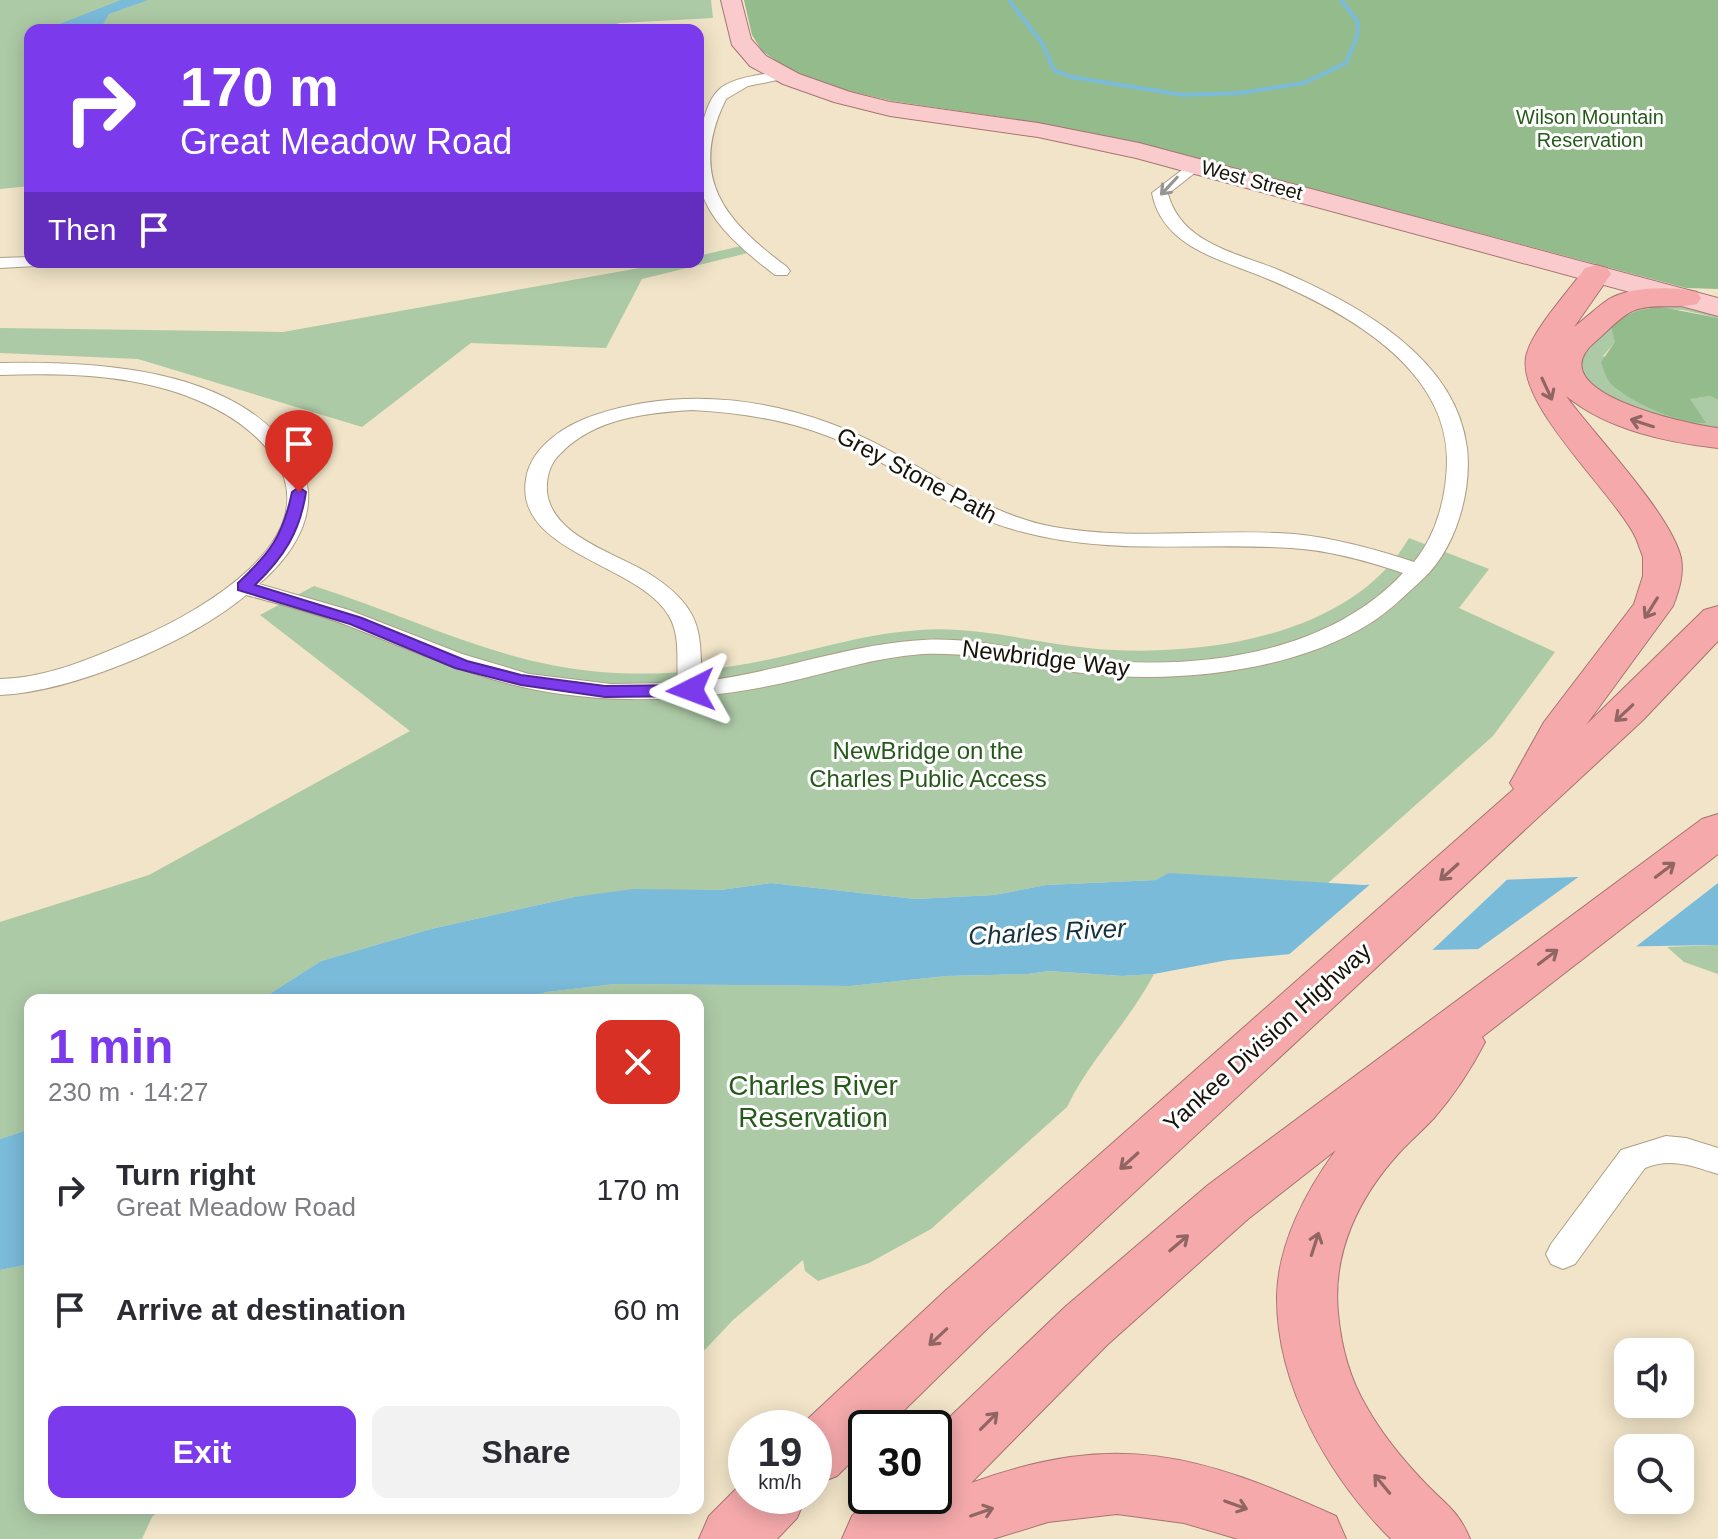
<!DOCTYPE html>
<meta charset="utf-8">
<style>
:root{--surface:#fff;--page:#f2f2f3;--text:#2b2b33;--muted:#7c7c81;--accent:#7c3aed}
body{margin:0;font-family:Arial,sans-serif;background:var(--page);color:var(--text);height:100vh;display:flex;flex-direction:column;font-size:30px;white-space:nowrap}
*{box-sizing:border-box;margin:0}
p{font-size:26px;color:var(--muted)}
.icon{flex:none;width:44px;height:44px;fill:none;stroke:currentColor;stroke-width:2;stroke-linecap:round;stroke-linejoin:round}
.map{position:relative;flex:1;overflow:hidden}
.side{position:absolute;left:24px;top:994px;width:680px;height:520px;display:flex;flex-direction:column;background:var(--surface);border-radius:16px;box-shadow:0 4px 20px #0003}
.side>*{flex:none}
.hud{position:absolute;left:24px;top:24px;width:680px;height:244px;border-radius:16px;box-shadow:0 4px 20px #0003;background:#7c3aed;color:#fff;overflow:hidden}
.buttons{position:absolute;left:1614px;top:1338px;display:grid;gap:16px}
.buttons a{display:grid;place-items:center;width:80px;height:80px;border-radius:16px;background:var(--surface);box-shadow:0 4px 20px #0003;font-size:40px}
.speed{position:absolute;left:728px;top:1410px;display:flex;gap:16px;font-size:40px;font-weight:700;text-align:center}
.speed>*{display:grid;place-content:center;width:104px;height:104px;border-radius:50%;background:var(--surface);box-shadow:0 4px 20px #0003;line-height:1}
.speed small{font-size:20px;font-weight:400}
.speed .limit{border:4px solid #111;border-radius:12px;background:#fff;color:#111}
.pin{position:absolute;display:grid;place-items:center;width:68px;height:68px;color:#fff;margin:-82px -34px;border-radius:50% 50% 50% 0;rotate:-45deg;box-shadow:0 0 8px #0007}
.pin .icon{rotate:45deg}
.me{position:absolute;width:88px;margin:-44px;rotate:267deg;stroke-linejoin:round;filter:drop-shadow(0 0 6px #0008)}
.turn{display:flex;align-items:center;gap:28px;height:168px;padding:0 24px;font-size:36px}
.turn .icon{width:104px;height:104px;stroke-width:2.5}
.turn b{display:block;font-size:56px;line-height:68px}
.then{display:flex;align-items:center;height:76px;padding:0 24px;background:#0003;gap:16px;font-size:30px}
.round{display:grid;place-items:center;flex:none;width:84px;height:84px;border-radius:16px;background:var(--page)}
.head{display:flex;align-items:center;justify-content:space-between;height:136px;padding:0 24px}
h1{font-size:48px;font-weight:700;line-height:60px;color:var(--accent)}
.cta{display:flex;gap:16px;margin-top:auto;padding:16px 24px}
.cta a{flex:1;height:92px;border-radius:16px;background:var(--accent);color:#fff;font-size:32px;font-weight:700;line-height:92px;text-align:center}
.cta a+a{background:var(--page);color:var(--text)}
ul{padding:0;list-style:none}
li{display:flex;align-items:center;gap:24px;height:120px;padding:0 24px}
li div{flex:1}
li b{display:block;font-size:30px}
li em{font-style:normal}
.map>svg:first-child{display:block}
.green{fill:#adcaa6}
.forest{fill:#93bb8b}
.water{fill:#7bbbda}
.pier{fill:#f1e4c8}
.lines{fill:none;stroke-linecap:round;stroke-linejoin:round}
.stream{stroke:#7bbbda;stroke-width:4}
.street-casing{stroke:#ac9f85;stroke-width:2}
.primary-casing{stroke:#a77472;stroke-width:2}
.highway-casing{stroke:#a77472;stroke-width:2}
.street{fill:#fff;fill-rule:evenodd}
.primary{fill:#f9cbcd;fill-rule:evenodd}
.highway{fill:#f5a9ab;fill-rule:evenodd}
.oneway{stroke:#979590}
.oneway2{stroke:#916662}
.route{fill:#7c3aed;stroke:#51269a;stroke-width:2}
.labels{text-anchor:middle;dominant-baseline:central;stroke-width:6;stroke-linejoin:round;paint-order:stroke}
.far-park-label{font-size:20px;fill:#265a1a;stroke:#fff}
.far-street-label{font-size:20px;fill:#171309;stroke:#fff}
.street-label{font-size:24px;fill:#171309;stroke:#fff}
.park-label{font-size:24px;fill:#265a1a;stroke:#fff}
.water-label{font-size:26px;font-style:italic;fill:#143240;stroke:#fff}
.near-park-label{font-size:28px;fill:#265a1a;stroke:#fff}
</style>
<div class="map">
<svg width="1718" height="1539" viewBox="0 0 1718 1539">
<rect width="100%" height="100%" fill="#f1e4c8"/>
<!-- green -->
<path class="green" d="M0,0H711L713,18L620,23L591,30H30V186L0,189Z
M741,246L748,253L642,279L606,348L471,343L362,427L138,359L0,353V328L283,332L673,262H698V256Z
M1639,304H1675L1718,313V318L1683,310L1646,308L1603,356L1689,399L1710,396L1718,400V434L1620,408L1580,373L1583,345Z
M1409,538L1489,569L1459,608L1555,652L1493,736L1327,884L1168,876L1156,880L1046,885L994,895L915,899L771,883L720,890L574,897L431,929L321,961L260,1000H30V1129L0,1139V922L149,875L410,731L260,615L314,586C407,615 493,661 591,671C649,677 708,672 766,660C820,649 863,634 920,630C977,626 1031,642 1088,648C1193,659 1351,639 1409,538Z
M1718,945V974L1684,962L1667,947Z
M1049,971L1122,976L1154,974C1129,1022 1090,1059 1067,1107L931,1229L869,1263L818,1281L805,1271L803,1260L733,1320L698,1357V1000H520L547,992L615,984L850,986L947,976L1028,974Z
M30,1264V1508H162L152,1517L142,1539H0V1270Z"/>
<!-- forest -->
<path class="forest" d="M744,0H1718V289L1686,288L1147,145L1020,120L892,101L832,87L788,69L762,51L752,35Z
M1661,307L1718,318V400L1710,396L1690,399L1706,423C1681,425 1623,400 1608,380C1605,375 1603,367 1601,362L1615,342L1611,326C1625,314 1642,308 1661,307Z"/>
<!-- water -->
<path class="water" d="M121,0H148L109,14L102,26L94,30H44Z
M1169,873L1363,885L1577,877L1718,878V945L1312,952L1228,960L1154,974L1122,976L1049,971L1028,974L947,976L850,986L615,984L547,992L520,1000H260L321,961L431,929L574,897L633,889L720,890L771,883L915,899L994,895L1046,885L1156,880Z
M30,1129V1264L0,1270V1139Z"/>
<!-- pier -->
<path class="pier" d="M1584,873L1718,874V883L1629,952L1470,955Z
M1451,875L1511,876L1426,956L1286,957L1374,881Z"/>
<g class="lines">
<!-- stream -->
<path class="stream" d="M1009,0L1042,43L1054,70L1071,77L1183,95L1240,93L1304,83L1346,63L1357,37L1358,22L1341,0"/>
<!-- street casing -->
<g class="street-casing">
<path id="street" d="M782,71L789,75L787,78L748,86L726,99C687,178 725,221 787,267L790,271L787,275H775C722,234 681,197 702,125C706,111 710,96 722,87C739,76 763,75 782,71Z
M1195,160L1203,165L1201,168L1168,194C1182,245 1239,253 1281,271C1357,304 1456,357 1467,448C1472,493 1455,549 1423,579C1405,595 1390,611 1369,624C1290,673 1172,684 1082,673C1029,667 977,651 923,654C875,657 829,673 783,683C710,699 635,704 561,694C486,684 418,653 349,626C315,613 280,604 246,595C191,642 72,692 0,695V679C49,678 94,657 139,638C201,611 327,540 275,459C254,428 221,409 187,396C127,374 63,373 0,375V363C93,361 234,367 292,453C300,466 306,475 308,491C311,528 286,561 259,584L349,610L462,654L529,674L611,684L678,683C676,662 681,636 669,616C640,564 514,553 526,479C531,446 567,424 595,415C694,382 803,402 892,452C944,481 994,516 1054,527C1133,541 1214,528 1294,534C1335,538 1375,549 1414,562C1437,534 1447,495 1447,459C1446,366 1343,311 1268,279C1224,260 1163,249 1152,193ZM692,410C748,413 800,422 851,446C907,474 957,515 1019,531C1109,556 1199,542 1291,548C1329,550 1367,561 1403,573C1325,657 1188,672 1080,658C1027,652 976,637 923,640C848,644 777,673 702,681C700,657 703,631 689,610C679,594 664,583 648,573C615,553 552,536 547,492C546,477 550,463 561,453C595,418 646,413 692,410Z
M30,257V262H39L36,266L0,268V258Z
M1666,1136L1686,1138L1718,1148V1174C1693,1166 1670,1157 1645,1168L1575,1264L1563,1269L1551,1264L1546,1254L1551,1244L1621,1150Z"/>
</g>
<!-- primary casing -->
<g class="primary-casing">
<path id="primary" d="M721,0H741L751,39L766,56L799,74L850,92L890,102L1038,123L1139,143L1718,298V316L1136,158L1038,137L890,116L834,102L783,84L750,66L732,45Z"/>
</g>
<!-- highway casing -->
<g class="highway-casing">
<path id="highway" d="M1596,265L1607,268L1611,274L1574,327C1586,318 1597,307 1609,299C1631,286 1673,286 1697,292L1701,298L1697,304C1677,309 1654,303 1635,310C1621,315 1607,332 1596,341C1534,392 1688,424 1718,428V448C1666,442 1608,430 1566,396C1595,436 1671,514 1681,558C1684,575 1679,590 1673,606L1586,725L1704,610L1718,606V641L1643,720L987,1329L886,1428H866V1447L837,1476L814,1485V1428H798L945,1291L1514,789L1510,783L1544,722L1634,604L1643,576V557L1636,538C1614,492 1512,402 1527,353C1535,327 1569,291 1585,268Z
M1718,814V854L1482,1037L1485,1042C1471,1069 1454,1095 1434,1118C1423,1130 1410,1141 1399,1153C1359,1197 1332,1252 1338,1313C1341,1346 1349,1377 1366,1406C1381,1433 1403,1460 1425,1483C1446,1505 1458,1510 1470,1539H1391C1329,1477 1276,1385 1277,1296C1278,1244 1306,1191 1336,1150L1248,1219L1107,1345L971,1483C1117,1430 1199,1454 1336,1516L1346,1539H1238L1184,1523L1117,1514L1048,1522L993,1539H842L852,1516L871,1496H934V1432L1065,1307L1208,1185L1702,819Z
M746,1479V1496H806L797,1518L777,1539H699L709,1516Z"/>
</g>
<!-- street -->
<use href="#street" class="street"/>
<!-- primary -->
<use href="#primary" class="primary"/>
<!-- highway -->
<use href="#highway" class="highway"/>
</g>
<!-- one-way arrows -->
<defs><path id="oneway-shaft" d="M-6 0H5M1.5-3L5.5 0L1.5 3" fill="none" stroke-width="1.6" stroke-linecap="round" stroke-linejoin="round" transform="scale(2)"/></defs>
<use class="oneway" href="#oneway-shaft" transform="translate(1169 186) rotate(133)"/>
<g class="oneway2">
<use href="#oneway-shaft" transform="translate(1547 389) rotate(65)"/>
<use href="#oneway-shaft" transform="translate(1642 423) rotate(-162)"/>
<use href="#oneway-shaft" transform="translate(1651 608) rotate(122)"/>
<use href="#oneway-shaft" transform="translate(1624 713) rotate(137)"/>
<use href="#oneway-shaft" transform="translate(1665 870) rotate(-37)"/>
<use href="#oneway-shaft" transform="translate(1449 872) rotate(138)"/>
<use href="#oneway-shaft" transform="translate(1548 957) rotate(-37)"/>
<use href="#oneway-shaft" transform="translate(1129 1161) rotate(138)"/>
<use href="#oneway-shaft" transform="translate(1179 1243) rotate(-40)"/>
<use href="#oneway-shaft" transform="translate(1315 1244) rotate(-72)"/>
<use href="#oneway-shaft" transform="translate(938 1337) rotate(137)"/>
<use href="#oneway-shaft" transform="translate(989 1421) rotate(-45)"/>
<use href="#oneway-shaft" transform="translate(1382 1484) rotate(-130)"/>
<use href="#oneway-shaft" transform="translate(1236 1505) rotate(20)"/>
<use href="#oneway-shaft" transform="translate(982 1512) rotate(-19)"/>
</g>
<!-- route -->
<path class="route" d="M299,487L306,492C300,532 284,557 255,585L362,618L467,661L521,675L605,686L691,685L699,690L691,696L605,697L521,685L455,668L350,624L238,590V583C270,553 283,536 292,492Z"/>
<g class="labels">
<!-- far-park labels -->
<g class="far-park-label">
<text x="1590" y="117">Wilson Mountain<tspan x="1590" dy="23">Reservation</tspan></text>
</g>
<!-- far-street labels -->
<g class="far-street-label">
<text transform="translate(1252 180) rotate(15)">West Street</text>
</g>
<!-- street labels -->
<g class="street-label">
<text transform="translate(917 475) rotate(28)">Grey Stone Path</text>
<text transform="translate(1046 658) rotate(7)">Newbridge Way</text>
<text transform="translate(1267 1037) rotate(-42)">Yankee Division Highway</text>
</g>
<!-- park labels -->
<g class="park-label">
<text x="928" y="750">NewBridge on the<tspan x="928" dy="28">Charles Public Access</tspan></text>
</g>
<!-- water labels -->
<g class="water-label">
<text transform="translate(1047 932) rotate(-3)">Charles River</text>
</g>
<!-- near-park labels -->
<g class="near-park-label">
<text x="813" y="1085">Charles River<tspan x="813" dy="32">Reservation</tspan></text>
</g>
</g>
</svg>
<div class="buttons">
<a><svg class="icon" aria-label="sound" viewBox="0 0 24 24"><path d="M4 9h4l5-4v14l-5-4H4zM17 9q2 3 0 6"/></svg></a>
<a><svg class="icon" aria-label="search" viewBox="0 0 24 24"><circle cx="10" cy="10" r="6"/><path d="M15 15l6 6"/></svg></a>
</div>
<div class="speed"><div>19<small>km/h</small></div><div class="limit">30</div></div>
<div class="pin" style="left:299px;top:492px;background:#d93025"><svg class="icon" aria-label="arrive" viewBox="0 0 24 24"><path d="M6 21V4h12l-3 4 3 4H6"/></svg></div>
<svg class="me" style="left:691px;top:690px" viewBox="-20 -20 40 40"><path d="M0-17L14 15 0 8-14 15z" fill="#7c3aed" stroke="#fff" stroke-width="4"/></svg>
<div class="hud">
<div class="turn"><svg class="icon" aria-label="right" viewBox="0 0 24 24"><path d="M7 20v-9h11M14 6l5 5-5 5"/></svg><div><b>170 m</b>Great Meadow Road</div></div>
<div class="then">Then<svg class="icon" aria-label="arrive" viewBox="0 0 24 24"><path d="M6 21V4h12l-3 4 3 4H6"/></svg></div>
</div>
<section class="side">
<div class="head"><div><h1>1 min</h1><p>230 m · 14:27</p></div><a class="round" style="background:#d93025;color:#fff"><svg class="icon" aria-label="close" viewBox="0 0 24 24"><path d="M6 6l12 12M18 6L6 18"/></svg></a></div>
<ul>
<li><svg class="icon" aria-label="right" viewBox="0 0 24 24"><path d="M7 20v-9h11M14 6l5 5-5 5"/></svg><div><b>Turn right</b><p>Great Meadow Road</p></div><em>170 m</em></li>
<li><svg class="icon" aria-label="arrive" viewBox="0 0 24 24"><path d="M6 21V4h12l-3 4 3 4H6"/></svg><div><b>Arrive at destination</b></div><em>60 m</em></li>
</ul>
<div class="cta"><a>Exit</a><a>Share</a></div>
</section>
</div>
